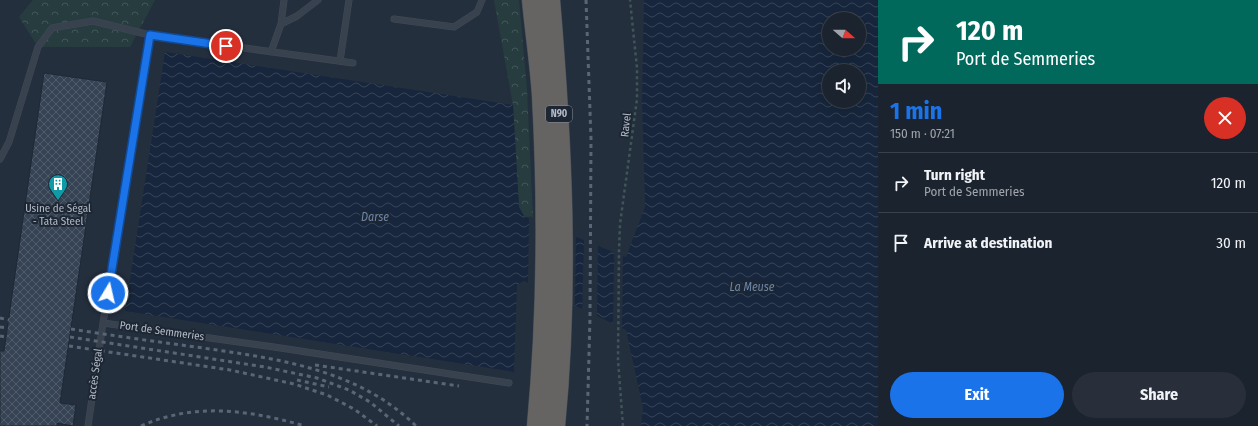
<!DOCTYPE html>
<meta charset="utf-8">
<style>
:root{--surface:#1b232e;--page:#282f3a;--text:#f1f3f6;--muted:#a0a4aa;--line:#39404a;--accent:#1a73e8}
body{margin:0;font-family:"Fira Sans Condensed",sans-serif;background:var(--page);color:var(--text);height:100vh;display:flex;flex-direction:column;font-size:15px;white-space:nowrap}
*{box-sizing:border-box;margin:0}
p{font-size:13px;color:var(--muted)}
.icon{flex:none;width:22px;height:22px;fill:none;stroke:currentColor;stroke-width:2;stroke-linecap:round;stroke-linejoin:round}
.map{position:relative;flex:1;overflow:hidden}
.sheet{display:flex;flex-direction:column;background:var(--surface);width:380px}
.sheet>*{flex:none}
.guide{background:#00695c;color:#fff;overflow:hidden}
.needle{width:26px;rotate:110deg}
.tools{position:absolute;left:822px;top:12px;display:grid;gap:8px}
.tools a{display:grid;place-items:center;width:44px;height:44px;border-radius:50%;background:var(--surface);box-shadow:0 4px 16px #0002,0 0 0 1px var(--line);font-size:20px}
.pin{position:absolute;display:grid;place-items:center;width:34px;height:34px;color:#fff;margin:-17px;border:2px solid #fff;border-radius:50%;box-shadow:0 1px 4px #0007}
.me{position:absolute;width:44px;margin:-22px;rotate:9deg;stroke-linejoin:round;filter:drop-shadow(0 0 3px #0008)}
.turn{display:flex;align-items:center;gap:14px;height:84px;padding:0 12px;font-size:18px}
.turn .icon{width:52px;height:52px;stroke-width:2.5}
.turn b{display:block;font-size:28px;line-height:34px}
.round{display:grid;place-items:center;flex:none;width:42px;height:42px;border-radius:21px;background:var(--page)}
.summary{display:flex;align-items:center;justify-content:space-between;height:68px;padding:0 12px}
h1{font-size:24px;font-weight:700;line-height:30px;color:var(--accent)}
.cta{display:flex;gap:8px;margin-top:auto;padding:8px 12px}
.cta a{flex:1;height:46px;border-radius:24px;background:var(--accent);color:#fff;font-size:16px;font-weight:700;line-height:46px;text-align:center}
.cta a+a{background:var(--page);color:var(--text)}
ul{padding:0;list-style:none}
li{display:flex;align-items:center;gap:12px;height:60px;padding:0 12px;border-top:1px solid var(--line)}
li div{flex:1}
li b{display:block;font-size:15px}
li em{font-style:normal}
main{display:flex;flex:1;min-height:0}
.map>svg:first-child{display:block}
.forest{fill:url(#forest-crowns)}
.water{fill:url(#water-waves);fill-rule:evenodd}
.pier{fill:#242f3e}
.building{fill:url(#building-cross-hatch);stroke:#1f2835}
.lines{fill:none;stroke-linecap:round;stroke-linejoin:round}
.service-casing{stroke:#414a57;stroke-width:7}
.trunk-casing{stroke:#434c59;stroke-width:21}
.path{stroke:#3f5557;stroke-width:2.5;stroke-dasharray:3 3;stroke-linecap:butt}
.service{stroke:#38414e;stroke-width:6}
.trunk{stroke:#656462;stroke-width:20}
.rail{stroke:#5a6575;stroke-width:3;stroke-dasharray:4 4;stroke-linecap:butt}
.route-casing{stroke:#114b97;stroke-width:10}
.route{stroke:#1a73e8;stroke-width:7}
.labels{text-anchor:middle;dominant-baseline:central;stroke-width:4;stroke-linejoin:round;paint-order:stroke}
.shield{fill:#1d2633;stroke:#878f9c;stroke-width:1}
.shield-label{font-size:10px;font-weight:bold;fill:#b4bcc9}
.street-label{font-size:11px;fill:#b4bcc9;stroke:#1d2633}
.poi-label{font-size:11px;fill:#b4bcc9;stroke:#1d2633}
.water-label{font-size:12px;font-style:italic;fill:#6d86a8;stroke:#1d2633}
</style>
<main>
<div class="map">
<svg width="878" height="426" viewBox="0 0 878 426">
<defs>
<pattern id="forest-crowns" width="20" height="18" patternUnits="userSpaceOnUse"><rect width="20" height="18" fill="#263c3f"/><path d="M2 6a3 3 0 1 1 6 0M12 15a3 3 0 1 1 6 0" fill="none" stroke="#435659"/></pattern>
<pattern id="water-waves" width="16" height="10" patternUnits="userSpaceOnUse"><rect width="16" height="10" fill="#17263c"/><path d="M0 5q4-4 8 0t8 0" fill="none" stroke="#364457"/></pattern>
<pattern id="building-cross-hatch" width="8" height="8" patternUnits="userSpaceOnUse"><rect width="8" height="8" fill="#364354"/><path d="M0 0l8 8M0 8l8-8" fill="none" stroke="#515c6b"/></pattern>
</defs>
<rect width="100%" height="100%" fill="#242f3e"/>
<!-- forest -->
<path class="forest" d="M33,0H155L130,47H38L19,17Z
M494,0H519L527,90L533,219L524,216L519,207L513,105Z"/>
<!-- water -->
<path class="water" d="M644,0H878V426H641L643,408L626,330L524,281L517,285L514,372L125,311L165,52L513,105L519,207L524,216L626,257L645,207L642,100ZM829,19H859V49H829ZM829,71H859V101H829Z"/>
<!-- pier -->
<path class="pier" d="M529,216L576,235L575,308L528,285Z
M584,238L598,244L597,319L582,311Z
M614,251L623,254L622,330L613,326Z"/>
<!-- building -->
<path class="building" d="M44,73L107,82L60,403L76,405L73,426L57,423V426H0V351H4Z"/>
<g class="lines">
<!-- service casing -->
<g class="service-casing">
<path id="service" d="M394,19L454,27L477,12L482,0
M281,24L297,16L318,0
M150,35L103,323L274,347L509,383
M271,52L281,24L284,0
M340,61L349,0
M0,159L9,142L38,47L52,28L93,21L150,35L353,63
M88,426L103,323"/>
</g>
<!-- trunk casing -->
<g class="trunk-casing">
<path id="trunk" d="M532,0C535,32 540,64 542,96C548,206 547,317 537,426
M550,0C562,142 569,284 555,426"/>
</g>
<!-- path -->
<path class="path" d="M623,426L618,360L619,251L620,224L637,99V68L630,0"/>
<!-- service -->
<use href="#service" class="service"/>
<!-- trunk -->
<use href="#trunk" class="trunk"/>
<!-- rail -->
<path class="rail" d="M586,0L591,139L590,317L587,426
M0,318L9,320
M0,327L7,328
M71,329C115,336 159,342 203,348C280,359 359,370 416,426
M0,336L6,337
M70,337L265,367L317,378L349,390L370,402L399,426
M69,346L230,370L294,384L327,395L354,409L377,426
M315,365L459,386
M297,380L329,387
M141,426C195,402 249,410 305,426"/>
</g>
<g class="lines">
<!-- route casing -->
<g class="route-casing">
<path id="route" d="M108,293L150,35L226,46"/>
</g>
<!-- route -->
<use href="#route" class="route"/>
</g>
<!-- icons -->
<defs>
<g id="building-pin" transform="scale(1)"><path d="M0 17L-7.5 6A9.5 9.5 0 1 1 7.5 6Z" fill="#0f9aa8" stroke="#1d2633"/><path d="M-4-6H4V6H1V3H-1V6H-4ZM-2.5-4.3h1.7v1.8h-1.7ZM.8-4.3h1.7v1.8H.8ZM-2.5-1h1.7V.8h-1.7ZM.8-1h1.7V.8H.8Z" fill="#fff"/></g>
</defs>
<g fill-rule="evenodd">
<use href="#building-pin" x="58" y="184"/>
</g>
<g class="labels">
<!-- shield labels -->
<rect class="shield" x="546" y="106" width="26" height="16" rx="3"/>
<g class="shield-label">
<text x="559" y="114">N90</text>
</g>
<!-- street labels -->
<g class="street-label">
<text transform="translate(626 125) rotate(-84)">Ravel</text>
<text transform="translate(162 331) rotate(8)">Port de Semmeries</text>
<text transform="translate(95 374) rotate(-82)">accès Ségal</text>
</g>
<!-- poi labels -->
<g class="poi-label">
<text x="58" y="208">Usine de Ségal<tspan x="58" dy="13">- Tata Steel</tspan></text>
</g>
<!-- water labels -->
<g class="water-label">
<text x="375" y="217">Darse</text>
<text x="752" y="287">La Meuse</text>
</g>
</g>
</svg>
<div class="tools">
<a><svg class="needle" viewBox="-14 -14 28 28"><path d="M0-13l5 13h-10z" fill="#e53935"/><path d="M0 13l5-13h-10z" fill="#a0a4aa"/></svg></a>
<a><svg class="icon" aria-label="sound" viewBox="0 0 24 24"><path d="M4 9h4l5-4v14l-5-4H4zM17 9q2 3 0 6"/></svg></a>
</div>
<div class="pin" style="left:226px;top:46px;background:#d93025"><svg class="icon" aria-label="arrive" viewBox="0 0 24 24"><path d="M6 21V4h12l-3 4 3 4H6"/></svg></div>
<svg class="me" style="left:108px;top:293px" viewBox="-20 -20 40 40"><circle r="17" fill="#1a73e8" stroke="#fff" stroke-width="3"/><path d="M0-11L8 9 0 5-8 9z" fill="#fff"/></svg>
</div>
<section class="sheet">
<div class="guide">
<div class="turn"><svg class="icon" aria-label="right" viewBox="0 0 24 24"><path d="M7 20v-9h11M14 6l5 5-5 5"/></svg><div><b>120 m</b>Port de Semmeries</div></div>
</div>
<div class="summary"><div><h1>1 min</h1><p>150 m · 07:21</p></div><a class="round" style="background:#d93025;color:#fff"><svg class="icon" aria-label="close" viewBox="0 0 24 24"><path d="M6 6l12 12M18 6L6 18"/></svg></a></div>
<ul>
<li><svg class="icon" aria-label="right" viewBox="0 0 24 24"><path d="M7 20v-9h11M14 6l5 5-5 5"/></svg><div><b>Turn right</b><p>Port de Semmeries</p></div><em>120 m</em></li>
<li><svg class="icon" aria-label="arrive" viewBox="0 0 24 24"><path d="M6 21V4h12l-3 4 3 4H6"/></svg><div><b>Arrive at destination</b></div><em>30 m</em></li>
</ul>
<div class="cta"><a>Exit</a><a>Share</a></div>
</section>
</main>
